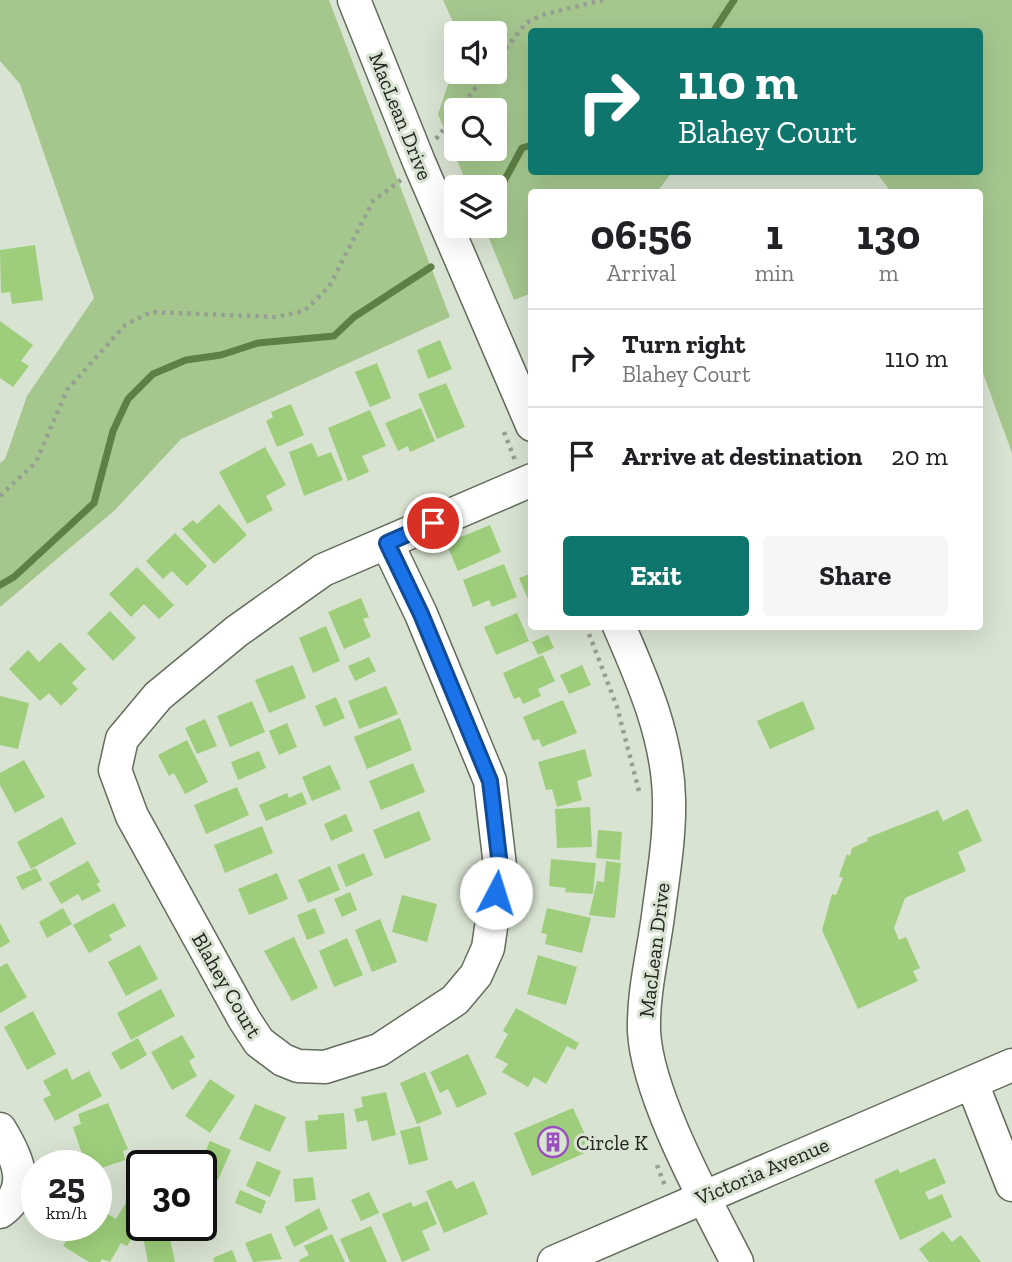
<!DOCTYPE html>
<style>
:root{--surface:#fff;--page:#f6f6f6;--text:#202124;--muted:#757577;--line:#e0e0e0;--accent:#0f766e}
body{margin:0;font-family:"Zilla Slab",serif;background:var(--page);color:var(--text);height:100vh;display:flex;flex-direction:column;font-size:26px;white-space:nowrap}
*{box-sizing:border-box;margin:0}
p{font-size:23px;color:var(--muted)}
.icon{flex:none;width:38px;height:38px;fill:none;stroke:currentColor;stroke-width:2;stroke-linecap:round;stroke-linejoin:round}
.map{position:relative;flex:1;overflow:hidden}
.panel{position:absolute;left:528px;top:189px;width:455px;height:441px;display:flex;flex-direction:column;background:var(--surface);border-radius:7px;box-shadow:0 7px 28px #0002}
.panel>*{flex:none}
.hud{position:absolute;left:528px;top:28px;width:455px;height:147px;border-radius:7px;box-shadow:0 7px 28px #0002;background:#0f766e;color:#fff;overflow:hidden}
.fabs{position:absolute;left:444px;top:21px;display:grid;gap:14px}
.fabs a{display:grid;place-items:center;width:63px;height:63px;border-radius:7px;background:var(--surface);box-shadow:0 7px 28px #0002;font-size:35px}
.speed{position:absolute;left:21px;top:1150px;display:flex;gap:14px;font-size:35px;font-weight:700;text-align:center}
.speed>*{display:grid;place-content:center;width:91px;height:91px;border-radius:50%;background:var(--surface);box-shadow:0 7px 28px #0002;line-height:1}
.speed small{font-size:18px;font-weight:400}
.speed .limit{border:4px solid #111;border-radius:10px;background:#fff;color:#111}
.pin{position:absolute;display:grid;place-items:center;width:60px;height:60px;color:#fff;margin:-30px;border:4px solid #fff;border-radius:50%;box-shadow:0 2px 7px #0007}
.me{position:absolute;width:77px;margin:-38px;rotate:5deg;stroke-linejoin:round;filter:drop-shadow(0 0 5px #0008)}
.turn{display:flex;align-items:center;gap:24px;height:147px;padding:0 35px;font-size:32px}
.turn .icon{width:91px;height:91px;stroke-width:2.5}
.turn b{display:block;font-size:49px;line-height:60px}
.eta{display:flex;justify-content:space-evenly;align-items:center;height:119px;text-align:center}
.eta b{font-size:42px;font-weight:700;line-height:49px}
.cta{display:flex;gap:14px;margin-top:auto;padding:14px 35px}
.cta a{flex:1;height:80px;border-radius:7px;background:var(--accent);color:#fff;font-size:28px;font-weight:700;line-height:80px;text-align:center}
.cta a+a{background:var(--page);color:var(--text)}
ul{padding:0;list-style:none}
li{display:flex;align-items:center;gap:21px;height:98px;padding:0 35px;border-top:2px solid var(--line)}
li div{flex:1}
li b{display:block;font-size:26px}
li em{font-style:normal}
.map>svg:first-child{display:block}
.green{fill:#a5c78e;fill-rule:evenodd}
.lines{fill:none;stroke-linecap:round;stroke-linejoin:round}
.stream{stroke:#5e7f45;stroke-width:7}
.building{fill:#9ece7b}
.minor-casing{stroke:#636c5d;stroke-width:35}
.path{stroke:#979f92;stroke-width:4.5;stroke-dasharray:3.5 5;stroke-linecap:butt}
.minor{stroke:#fff;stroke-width:32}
.route-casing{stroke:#114b97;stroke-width:18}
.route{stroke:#1a73e8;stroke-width:12}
.labels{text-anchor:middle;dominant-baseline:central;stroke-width:6;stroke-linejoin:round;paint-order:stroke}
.street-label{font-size:21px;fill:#21251f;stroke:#d9e3d2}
.poi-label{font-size:21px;fill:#21251f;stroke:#d9e3d2;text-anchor:start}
</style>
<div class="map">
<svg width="1012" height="1262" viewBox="0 0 1012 1262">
<rect width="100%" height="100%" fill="#d9e3d2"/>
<!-- green -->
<path class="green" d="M0,0H329L450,317L181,439L115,510L0,607V463L5,459L27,396L94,298L20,84L0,61Z
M443,0H1012V453L980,365V192H891L876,172H980V32H532V172H672L657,192H532V293L514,300L484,226H495V187H468L438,114L457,58V72H495V33H458ZM457,110H495V149H457Z"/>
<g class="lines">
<!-- stream -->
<path class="stream" d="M713,32L734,0
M495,198L522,148L532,145
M479,230L481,226
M0,585L14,577L94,503L113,431L128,399L153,374L186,360L221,355L258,343L334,336L354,317L431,267"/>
</g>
<!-- building -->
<path class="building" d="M35,245L43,300L12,304L10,292L1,293L0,250Z
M0,321L33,345L21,361L29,366L13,387L0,378Z
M440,340L452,369L428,379L417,350Z
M377,363L391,398L370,407L355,372Z
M446,383L465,427L437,439L418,394Z
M291,404L304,435L277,447L266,421L273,417L271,412Z
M421,408L435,441L410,452L408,446L398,451L385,423Z
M370,410L386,446L362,456L369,472L348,481L328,428Z
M312,443L318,457L331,452L343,480L304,496L289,452Z
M265,447L286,485L266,496L273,510L247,524L219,472Z
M219,504L247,535L214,564L182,529L193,520L197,524Z
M490,525L501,552L458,571L446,543Z
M175,533L207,566L187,586L172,571L163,579L146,561Z
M504,564L517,597L492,607L489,600L473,607L463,580Z
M137,567L174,605L159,619L144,604L131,617L109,594Z
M532,573V609L519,578Z
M361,598L369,617L363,619L371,637L344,649L328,612Z
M110,611L136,638L113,661L87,633Z
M517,613L529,641L496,655L484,627Z
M326,626L340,661L313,673L299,638Z
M548,635L554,648L538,655L532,642Z
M60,642L86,669L72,683L78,689L61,706L49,693L40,701L9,669L28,650L39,662Z
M543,655L555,681L538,689L541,696L523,704L520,697L514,699L503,673Z
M369,657L376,671L355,681L348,666Z
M293,665L306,698L269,713L255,680Z
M582,665L591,685L569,694L560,675Z
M386,686L398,714L359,729L348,701Z
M0,696L29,703L18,749L0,745Z
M336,697L345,718L324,727L315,706Z
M563,700L577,733L542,747L539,739L533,741L523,717Z
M252,701L265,732L230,747L217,716Z
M803,701L815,729L770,749L757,721Z
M400,718L412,750L367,769L354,737Z
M205,719L217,746L197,754L185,728Z
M287,723L297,747L279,755L269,731Z
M187,740L208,782L185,794L174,773L169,776L158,755Z
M585,749L592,776L577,781L582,800L557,807L552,789L546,790L538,762Z
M259,751L266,768L238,780L231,762Z
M24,760L45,797L15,813L0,785V773Z
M413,763L425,792L381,810L369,781Z
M330,765L341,789L312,801L302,777Z
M237,787L249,815L206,834L194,805Z
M302,792L307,804L266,821L259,805L287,793L289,798Z
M590,807L592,847L557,848L555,809Z
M968,809L982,841L958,852L966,871L905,898L894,928L899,940L906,937L920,968L913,971L918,981L858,1009L822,930L832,894L836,895L843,878L839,876L847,854L850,856L852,848L868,841L867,838L938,810L943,821Z
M419,811L431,840L385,859L373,830Z
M346,814L353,831L331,841L324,824Z
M62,817L76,844L31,869L17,842Z
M262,826L273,853L225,873L214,845Z
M598,830L622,832L620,860L596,858Z
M364,853L373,875L346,887L337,865Z
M551,859L596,863L593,894L565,892L566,888L549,886Z
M88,861L100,882L97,884L101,891L82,901L78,894L61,904L49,883Z
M606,861L621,863L615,918L589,915L597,881L604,882Z
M330,866L340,890L308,903L298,880Z
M36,868L42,880L22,890L16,877Z
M277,873L288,899L249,915L238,889Z
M350,892L357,910L342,917L334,899Z
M402,895L437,904L427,942L392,932Z
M114,903L126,926L109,935L112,940L89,953L73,925Z
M63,908L72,924L47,938L39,922Z
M315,908L325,933L307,940L297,915Z
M547,908L591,918L582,953L545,944L547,934L541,933Z
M380,919L397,962L372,972L355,930Z
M0,923L10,942L0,948Z
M294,937L318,988L292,1001L264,951Z
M347,938L363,975L334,987L319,951Z
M140,945L158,979L126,996L108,962Z
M538,955L577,967L566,1005L527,994Z
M7,963L27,997L0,1013V967Z
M161,989L175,1016L131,1040L117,1013Z
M516,1008L579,1043L575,1050L567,1046L546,1084L534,1077L528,1087L502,1072L508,1064L495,1057L508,1034L503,1031Z
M33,1011L56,1054L27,1070L4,1027Z
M182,1035L195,1057L189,1061L197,1076L172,1090L151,1052Z
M138,1038L147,1055L121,1070L111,1053Z
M468,1054L487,1094L457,1108L448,1089L440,1093L430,1072Z
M67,1068L72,1080L89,1071L102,1096L55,1121L43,1099L51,1095L43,1081Z
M425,1072L442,1114L417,1124L400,1083Z
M210,1079L235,1096L210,1133L185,1116Z
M386,1092L396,1135L372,1141L367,1120L357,1122L354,1109L363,1107L361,1097Z
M108,1103L128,1149L123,1151L125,1160L96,1170V1166H86L73,1127L81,1124L78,1114Z
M255,1104L286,1117L270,1152L239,1139Z
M573,1108L592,1150L532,1176L514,1133Z
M344,1113L347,1149L308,1152L305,1121L318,1120V1115Z
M420,1126L428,1160L409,1165L400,1131Z
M210,1141L231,1150L218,1180L201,1173L199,1166Z
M935,1158L946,1183L925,1192L929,1200L942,1194L952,1217L900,1240L874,1180L898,1169L900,1173Z
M257,1161L281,1171L270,1197L246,1186Z
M313,1177L316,1200L295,1202L293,1179Z
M451,1180L456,1189L474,1181L488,1214L444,1233L426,1191Z
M138,1183L142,1185V1222L127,1246L121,1243L110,1262L102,1259L100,1262H89L63,1246L76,1225H96V1207L116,1219Z
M240,1190L266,1201L261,1214L235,1203Z
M369,1192L379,1213L361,1221L351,1200Z
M427,1201L437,1224L422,1231L430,1250L402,1262L382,1214L411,1202L413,1207Z
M319,1208L328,1229L294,1247L285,1227Z
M153,1225H167L175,1262H148L142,1232L154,1230Z
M371,1226L387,1262H350L340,1239Z
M943,1231L952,1242L961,1235L981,1262H929L919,1249Z
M271,1233L282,1259L253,1262L245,1243Z
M332,1234L345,1262H300L299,1260L309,1255L304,1246Z
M232,1250L237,1262H214L213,1258Z"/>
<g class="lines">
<!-- minor casing -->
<g class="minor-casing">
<path id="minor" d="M354,0L419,162L532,425
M387,543L421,614L490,781L500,866L488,948L476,975L455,1000L379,1050L325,1067L298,1066L283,1060L259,1042L244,1019L132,816L115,770L122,739L158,696L237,631L323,570L532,480
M619,626C643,681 668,738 669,799C670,838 663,877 658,916C653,954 643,992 644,1031C647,1096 707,1203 737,1262
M972,1083L1012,1185
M0,1129C17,1157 33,1188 0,1212
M554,1262L1012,1065"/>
</g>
<!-- path -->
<path class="path" d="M495,62L526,23L542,15L603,0
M458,110L488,72
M436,139L457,112
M504,432L515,460
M0,496L36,462L67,390L125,325L151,312L275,317L304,311L329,287L373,201L401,180
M586,626L617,707L640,795
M657,1165L665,1186"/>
<!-- minor -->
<use href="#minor" class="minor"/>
</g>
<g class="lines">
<!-- route casing -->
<g class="route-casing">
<path id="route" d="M433,523L387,543L421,614L490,781L500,866L496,893"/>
</g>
<!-- route -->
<use href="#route" class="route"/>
</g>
<!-- icons -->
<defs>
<g id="building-ring" transform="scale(1.575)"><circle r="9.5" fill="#d9e3d2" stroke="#9c4fc1" stroke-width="1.5"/><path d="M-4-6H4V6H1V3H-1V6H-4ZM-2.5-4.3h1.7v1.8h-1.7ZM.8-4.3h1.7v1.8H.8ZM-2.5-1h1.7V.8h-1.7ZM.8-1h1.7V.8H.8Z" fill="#9c4fc1"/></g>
</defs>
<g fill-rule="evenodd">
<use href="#building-ring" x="553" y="1142"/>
</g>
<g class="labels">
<!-- street labels -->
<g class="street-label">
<text transform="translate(401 116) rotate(68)">MacLean Drive</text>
<text transform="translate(654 950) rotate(-83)">MacLean Drive</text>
<text transform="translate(227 985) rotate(60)">Blahey Court</text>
<text transform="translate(762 1171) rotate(-23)">Victoria Avenue</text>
</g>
<!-- poi labels -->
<g class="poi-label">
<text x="576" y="1142">Circle K</text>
</g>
</g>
</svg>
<div class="fabs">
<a><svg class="icon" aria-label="sound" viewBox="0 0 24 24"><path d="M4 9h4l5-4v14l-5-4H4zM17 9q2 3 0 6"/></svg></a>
<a><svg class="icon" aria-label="search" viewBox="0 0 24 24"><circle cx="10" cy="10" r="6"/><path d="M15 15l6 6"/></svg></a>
<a><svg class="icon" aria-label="layers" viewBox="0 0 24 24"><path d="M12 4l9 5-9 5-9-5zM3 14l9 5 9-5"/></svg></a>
</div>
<div class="speed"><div>25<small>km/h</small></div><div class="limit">30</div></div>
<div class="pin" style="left:433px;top:523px;background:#d93025"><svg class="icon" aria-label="arrive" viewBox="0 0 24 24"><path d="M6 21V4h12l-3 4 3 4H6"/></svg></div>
<svg class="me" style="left:496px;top:893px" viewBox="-20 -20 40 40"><circle r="19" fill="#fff"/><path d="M0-13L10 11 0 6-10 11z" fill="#1a73e8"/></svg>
<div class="hud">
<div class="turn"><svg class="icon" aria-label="right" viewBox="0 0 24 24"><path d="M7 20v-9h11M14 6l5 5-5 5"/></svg><div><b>110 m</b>Blahey Court</div></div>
</div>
<section class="panel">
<div class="eta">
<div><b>06:56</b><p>Arrival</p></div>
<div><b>1</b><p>min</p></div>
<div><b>130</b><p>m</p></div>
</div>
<ul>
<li><svg class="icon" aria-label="right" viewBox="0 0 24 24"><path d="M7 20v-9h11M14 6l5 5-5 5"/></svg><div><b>Turn right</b><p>Blahey Court</p></div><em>110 m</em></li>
<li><svg class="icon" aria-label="arrive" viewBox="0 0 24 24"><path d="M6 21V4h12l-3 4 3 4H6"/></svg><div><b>Arrive at destination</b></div><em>20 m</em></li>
</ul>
<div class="cta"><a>Exit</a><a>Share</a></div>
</section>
</div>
